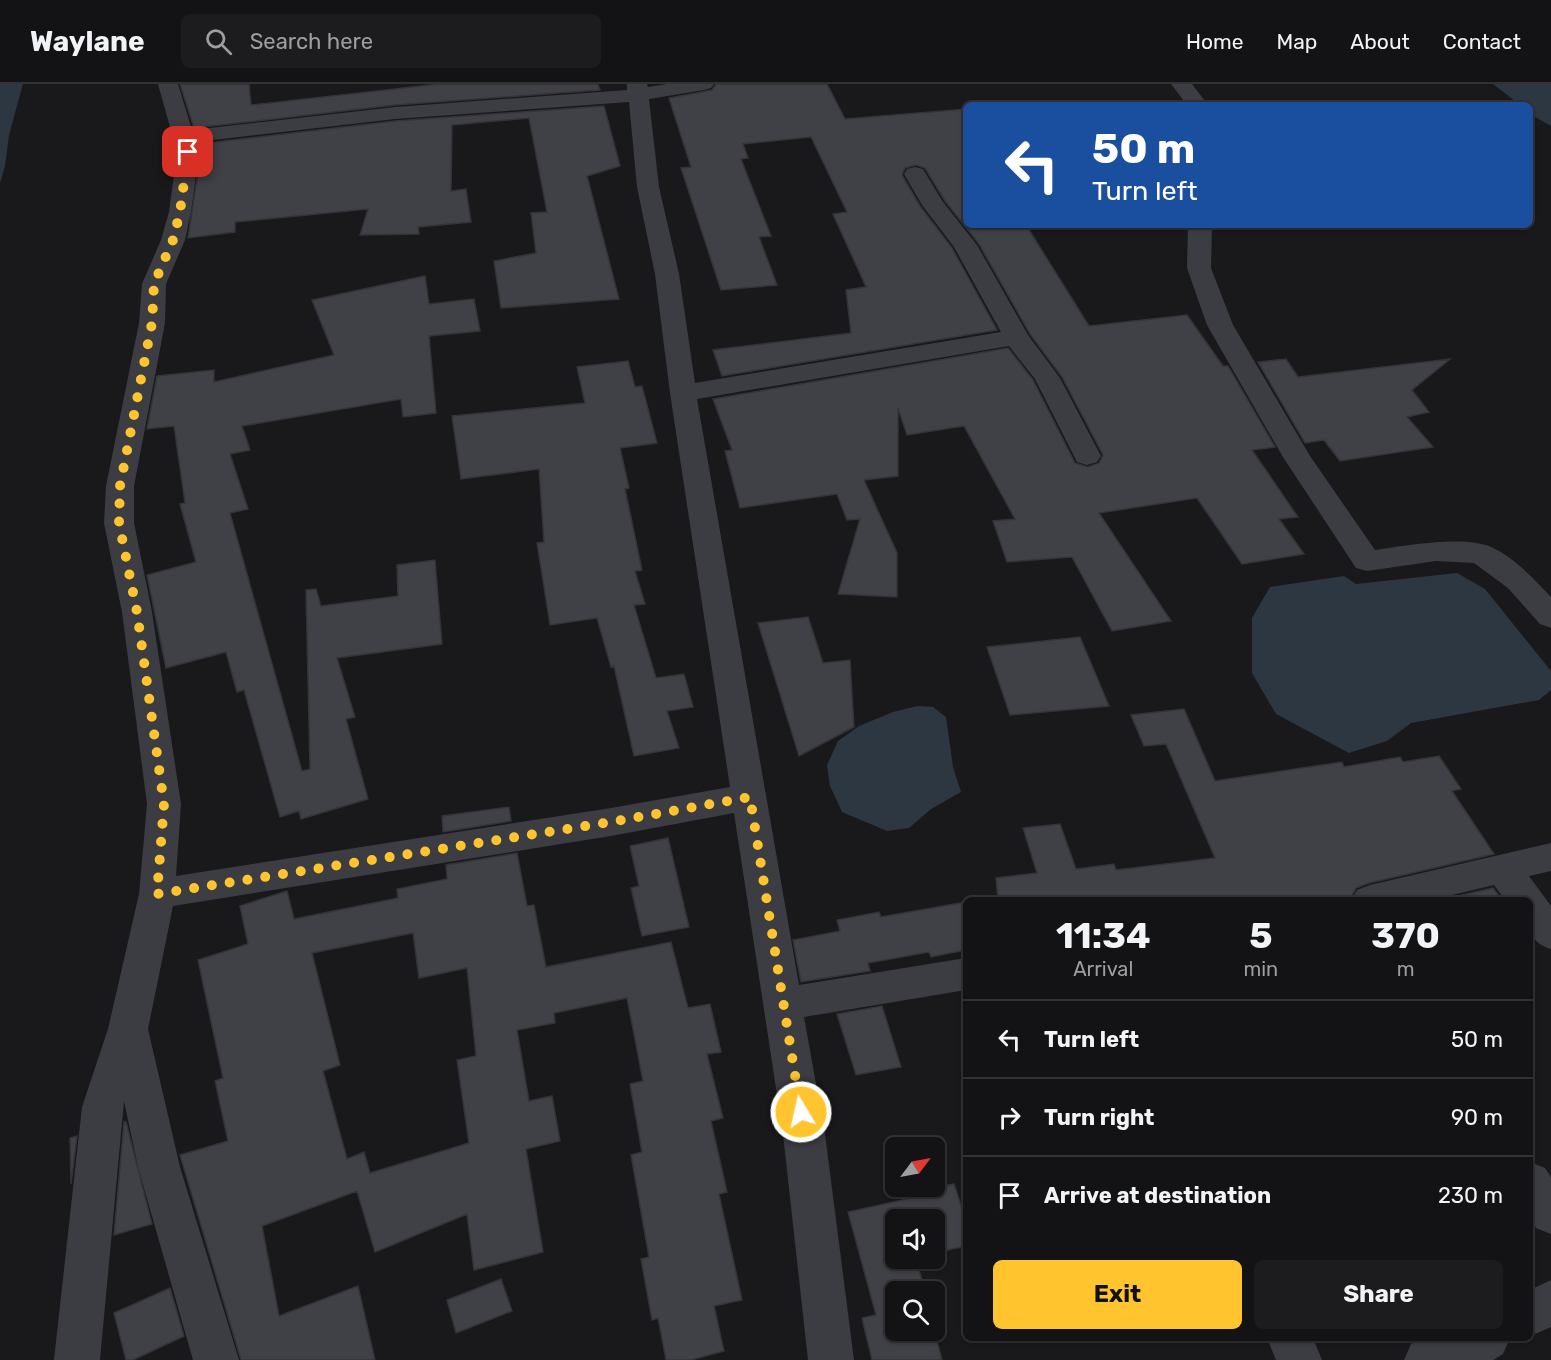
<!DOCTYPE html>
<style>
:root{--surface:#131315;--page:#1c1c1e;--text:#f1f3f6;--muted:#9d9ea0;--line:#323234;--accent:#ffc42e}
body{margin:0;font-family:Rubik,sans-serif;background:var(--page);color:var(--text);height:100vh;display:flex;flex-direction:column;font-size:22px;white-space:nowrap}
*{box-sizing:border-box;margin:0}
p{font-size:20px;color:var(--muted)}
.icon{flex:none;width:33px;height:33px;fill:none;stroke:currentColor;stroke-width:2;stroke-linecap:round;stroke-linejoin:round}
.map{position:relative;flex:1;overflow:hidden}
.panel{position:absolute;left:963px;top:813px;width:570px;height:444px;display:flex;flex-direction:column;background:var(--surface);border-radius:9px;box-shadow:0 2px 4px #0004,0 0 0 2px var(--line)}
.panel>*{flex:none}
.banner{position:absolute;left:963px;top:18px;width:570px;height:126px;border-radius:9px;box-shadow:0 2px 4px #0004,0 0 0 2px var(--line);background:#1a4fa0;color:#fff;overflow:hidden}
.needle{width:39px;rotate:58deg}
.buttons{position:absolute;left:885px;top:1053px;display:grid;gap:12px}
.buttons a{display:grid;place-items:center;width:60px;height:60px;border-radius:9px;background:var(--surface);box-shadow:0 2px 4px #0004,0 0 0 2px var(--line);font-size:30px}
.pin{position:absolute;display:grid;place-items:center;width:51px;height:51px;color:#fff;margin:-26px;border-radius:12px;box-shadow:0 3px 9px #0006}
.me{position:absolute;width:66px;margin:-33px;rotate:351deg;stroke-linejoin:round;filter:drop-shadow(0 0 4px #0008)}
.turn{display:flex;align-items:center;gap:21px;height:126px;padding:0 30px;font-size:27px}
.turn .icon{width:78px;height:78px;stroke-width:2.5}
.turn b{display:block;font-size:42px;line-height:51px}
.eta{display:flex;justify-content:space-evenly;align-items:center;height:102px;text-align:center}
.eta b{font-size:36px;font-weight:700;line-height:42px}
.action{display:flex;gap:12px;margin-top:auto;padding:12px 30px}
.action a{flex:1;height:69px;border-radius:9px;background:var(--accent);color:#111;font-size:24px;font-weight:700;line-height:69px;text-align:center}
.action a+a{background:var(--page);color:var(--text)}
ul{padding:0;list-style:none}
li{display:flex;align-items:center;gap:18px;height:78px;padding:0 30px;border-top:2px solid var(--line)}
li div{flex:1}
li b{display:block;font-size:22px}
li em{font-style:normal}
header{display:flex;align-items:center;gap:36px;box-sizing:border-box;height:84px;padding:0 30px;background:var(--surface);border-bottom:2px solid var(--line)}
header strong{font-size:28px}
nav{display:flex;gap:33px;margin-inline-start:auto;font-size:21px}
.search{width:420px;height:54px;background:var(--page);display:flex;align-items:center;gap:15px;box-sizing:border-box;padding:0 21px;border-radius:9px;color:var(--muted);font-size:22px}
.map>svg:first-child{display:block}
.water{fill:#2d3741}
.building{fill:#404146;stroke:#333338;stroke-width:1.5;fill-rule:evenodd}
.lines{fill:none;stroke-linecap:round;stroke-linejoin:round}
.minor{fill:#3c3c43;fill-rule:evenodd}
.route{stroke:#ffc42e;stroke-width:10;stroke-dasharray:0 18}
</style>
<header>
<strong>Waylane</strong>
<div class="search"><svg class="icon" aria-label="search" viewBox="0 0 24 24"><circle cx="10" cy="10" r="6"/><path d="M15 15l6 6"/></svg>Search here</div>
<nav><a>Home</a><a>Map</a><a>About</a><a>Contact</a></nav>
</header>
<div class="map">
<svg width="1551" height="1276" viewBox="0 0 1551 1276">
<rect width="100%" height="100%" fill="#19191c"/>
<!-- water -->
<path class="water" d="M0,0H23L9,51L5,82L0,99Z
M1493,0H1551V42L1530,30V21H1520Z
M1457,489L1485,505L1551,587V606L1539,616L1411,639L1387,657L1349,669L1276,630L1252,589V534L1270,503L1344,492L1356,500Z
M918,622L933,623L946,633L953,683L961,708L931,725L909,744L887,747L842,728L830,702L827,681L838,657L859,642L893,628Z"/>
<!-- building -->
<path class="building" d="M180,0H249L251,21L439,0H598L600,6L395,21L194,44Z
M716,0H827L845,35L966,25V141H1026L1089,242L1187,231L1223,282H1228L1275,363L1252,366L1298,433L1279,435L1304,470L1242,480L1197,414L1099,429L1171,537L1112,547L1072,473L1007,478L993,437L1015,435L964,342L907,351L898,324V392L864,396L897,469V513L838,510L860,435L847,436L837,410L740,424L725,367L732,366L713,315L1008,264L1033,296L1075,379L1088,383L1099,379L1103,371L1062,293L1030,250L979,160L945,117L925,84L916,81L905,84L902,91L920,122L952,164L997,246L722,292L713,266L851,249L846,206L866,203L833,130L847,128L811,53L743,60L748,74L741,75L771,152L759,153L777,201L721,206L681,84L691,83L669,14L712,6Z
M604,22L620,82L587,92L619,215L501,224L494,177L536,169L531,129L547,128L529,34L452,41L451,107L466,105L471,138L418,143L419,150L360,151L368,125L235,138V148L188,154L201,68L199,60L395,37Z
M425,192L429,220L474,215L480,247L429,252L436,329L403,333L401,315L242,342L250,366L230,370L248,425L230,429L302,687L310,685L306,506L316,505L321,522L398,512L397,481L435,476L442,560L337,574L355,633L346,635L368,715L301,735L299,727L280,733L244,606L237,608L226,568L166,584L147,491L196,478L180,420L185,419L174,342L147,345L157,292L214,286V298L334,271L312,216Z
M1286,275L1298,293L1450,275L1412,306L1429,328L1407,333L1433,363L1340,377L1324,356L1305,359L1258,278Z
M628,277L635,303L642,302L657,359L620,364L629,404L625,405L642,486L635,487L645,520L634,521L656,594L684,590L693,623L667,627L679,664L634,672L614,582L611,583L597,534L550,541L537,459L544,458L539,385L461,395L452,332L585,319L577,283Z
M808,533L823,579L850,576L854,643L799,672L758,539Z
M1080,553L1109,622L1010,631L987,563Z
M1184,625L1215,697L1342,678L1344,683L1400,673L1403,678L1439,672L1461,705L1452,707L1494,770L1369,799L1356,804L1350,816H998L996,794L1037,789L1023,744L1060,740L1076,785L1114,780L1116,786L1215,774L1166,660L1144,662L1131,631Z
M509,723L511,737L443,748L442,732Z
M668,754L689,843L642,852L631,804L639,802L630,762Z
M517,769L527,822L534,821L546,883L671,858L688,924L710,920L721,968L707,970L723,1034L711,1037L727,1108L719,1110L742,1216L714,1222L724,1267L691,1276H666L658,1234L652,1236L641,1175L649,1173L631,1071L642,1068L630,1000L643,997L627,914L554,929L555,939L517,946L529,1017L552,1012L560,1057L526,1065L543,1168L474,1186L467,1130L375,1168L357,1107L262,1142L279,1232L358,1202L375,1276H241L180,1071L228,1057L215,997L223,994L198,876L248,860L240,822L287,807L294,835L398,814L397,805L447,795L446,781ZM413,849L419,894L467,884L476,972L457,976L469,1059L370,1089L364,1068L347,1075L323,987L340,981L312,869Z
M1493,804L1502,816H1441Z
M966,818V866L931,873L929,868L868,879L870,887L801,898L793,856L840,847L837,836L879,828L881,833Z
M882,922L901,983L856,991L837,930Z
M124,1038H126L152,1140L114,1151Z
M77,1052L71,1100L70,1054Z
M954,1100L966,1137V1162L934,1169V1136H896V1174H916L925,1208H896V1246L934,1245L942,1276H872L862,1234L876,1231L848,1128L907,1115L906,1111Z
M501,1195L512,1227L456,1249L447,1216Z
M170,1204L184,1252L133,1276H126L114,1229Z"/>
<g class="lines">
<!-- minor -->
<path class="minor" d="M158,0H178L192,46L395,23L627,6V0H647L648,3L667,0H714L711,4L704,6L649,15L659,103L679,190L695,299L1001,248L954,163L922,121L904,90L907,85L915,83L923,85L943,118L977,161L1028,251L1060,294L1101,372L1097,378L1087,381L1077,378L1035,295L1009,262L697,315L799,901L966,874V906L804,933L825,1050L854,1276H808L783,1050L734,729L611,752L173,822L148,945L180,1083L239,1276H193L138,1083L124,1017L100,1276H54L82,1023L108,945L139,810L147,720L122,528L104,439L106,402L139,239L142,200L161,156L169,128L177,68ZM629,18L637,103L655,190L670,309L730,703L611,724L176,792L181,720L152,528L134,439V402L165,239L166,200L185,156L191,128L199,68L196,58L395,35Z
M1171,0H1192L1208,21H1187Z
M1188,141H1212L1211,184L1233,241L1310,372L1375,466C1405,462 1462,451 1491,463C1514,473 1534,495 1551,513V544L1540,540L1508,504L1474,479L1436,477L1367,487L1356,484L1283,373L1207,241L1187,184Z
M1551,759V787L1529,792L1551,822V865C1524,856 1530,840 1530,816H1505L1494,801L1431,816H1352L1357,806L1370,801Z
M1530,1078L1545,1084L1551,1093V1150L1536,1144L1530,1135Z
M1551,1196V1243L1530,1252V1206Z
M1267,1254H1313L1322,1276H1276Z
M1425,1254H1510L1503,1270L1493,1276H1404L1411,1260Z"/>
</g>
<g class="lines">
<!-- route -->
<path class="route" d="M188,68L180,128L173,156L154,200L152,239L120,402L119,439L137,528L164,720L157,810L611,738L750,713L801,1028"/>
</g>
</svg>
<div class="buttons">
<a><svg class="needle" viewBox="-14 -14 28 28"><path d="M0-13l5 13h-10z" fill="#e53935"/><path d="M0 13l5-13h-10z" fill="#9d9ea0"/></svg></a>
<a><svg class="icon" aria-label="sound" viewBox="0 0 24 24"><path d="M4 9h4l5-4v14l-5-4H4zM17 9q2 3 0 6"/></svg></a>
<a><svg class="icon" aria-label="search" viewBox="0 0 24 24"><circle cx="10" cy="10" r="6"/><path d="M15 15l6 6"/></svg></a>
</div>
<div class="pin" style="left:188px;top:68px;background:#d93025"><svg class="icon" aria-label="arrive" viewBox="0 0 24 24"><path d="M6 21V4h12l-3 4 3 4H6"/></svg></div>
<svg class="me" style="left:801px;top:1028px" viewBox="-20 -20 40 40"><circle r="17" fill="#ffc42e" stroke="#fff" stroke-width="3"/><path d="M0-11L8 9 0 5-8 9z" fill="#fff"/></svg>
<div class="banner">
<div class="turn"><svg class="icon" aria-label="left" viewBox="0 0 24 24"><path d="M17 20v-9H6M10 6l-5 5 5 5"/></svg><div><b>50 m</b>Turn left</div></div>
</div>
<section class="panel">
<div class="eta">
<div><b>11:34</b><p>Arrival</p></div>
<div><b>5</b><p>min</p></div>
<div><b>370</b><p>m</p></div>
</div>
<ul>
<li><svg class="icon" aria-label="left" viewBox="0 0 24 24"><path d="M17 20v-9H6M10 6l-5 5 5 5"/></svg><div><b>Turn left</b></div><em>50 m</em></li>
<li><svg class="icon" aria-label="right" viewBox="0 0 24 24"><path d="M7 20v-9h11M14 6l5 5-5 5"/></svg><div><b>Turn right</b></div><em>90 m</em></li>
<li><svg class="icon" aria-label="arrive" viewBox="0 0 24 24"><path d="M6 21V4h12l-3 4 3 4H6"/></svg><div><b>Arrive at destination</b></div><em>230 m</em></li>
</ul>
<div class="action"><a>Exit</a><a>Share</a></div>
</section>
</div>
